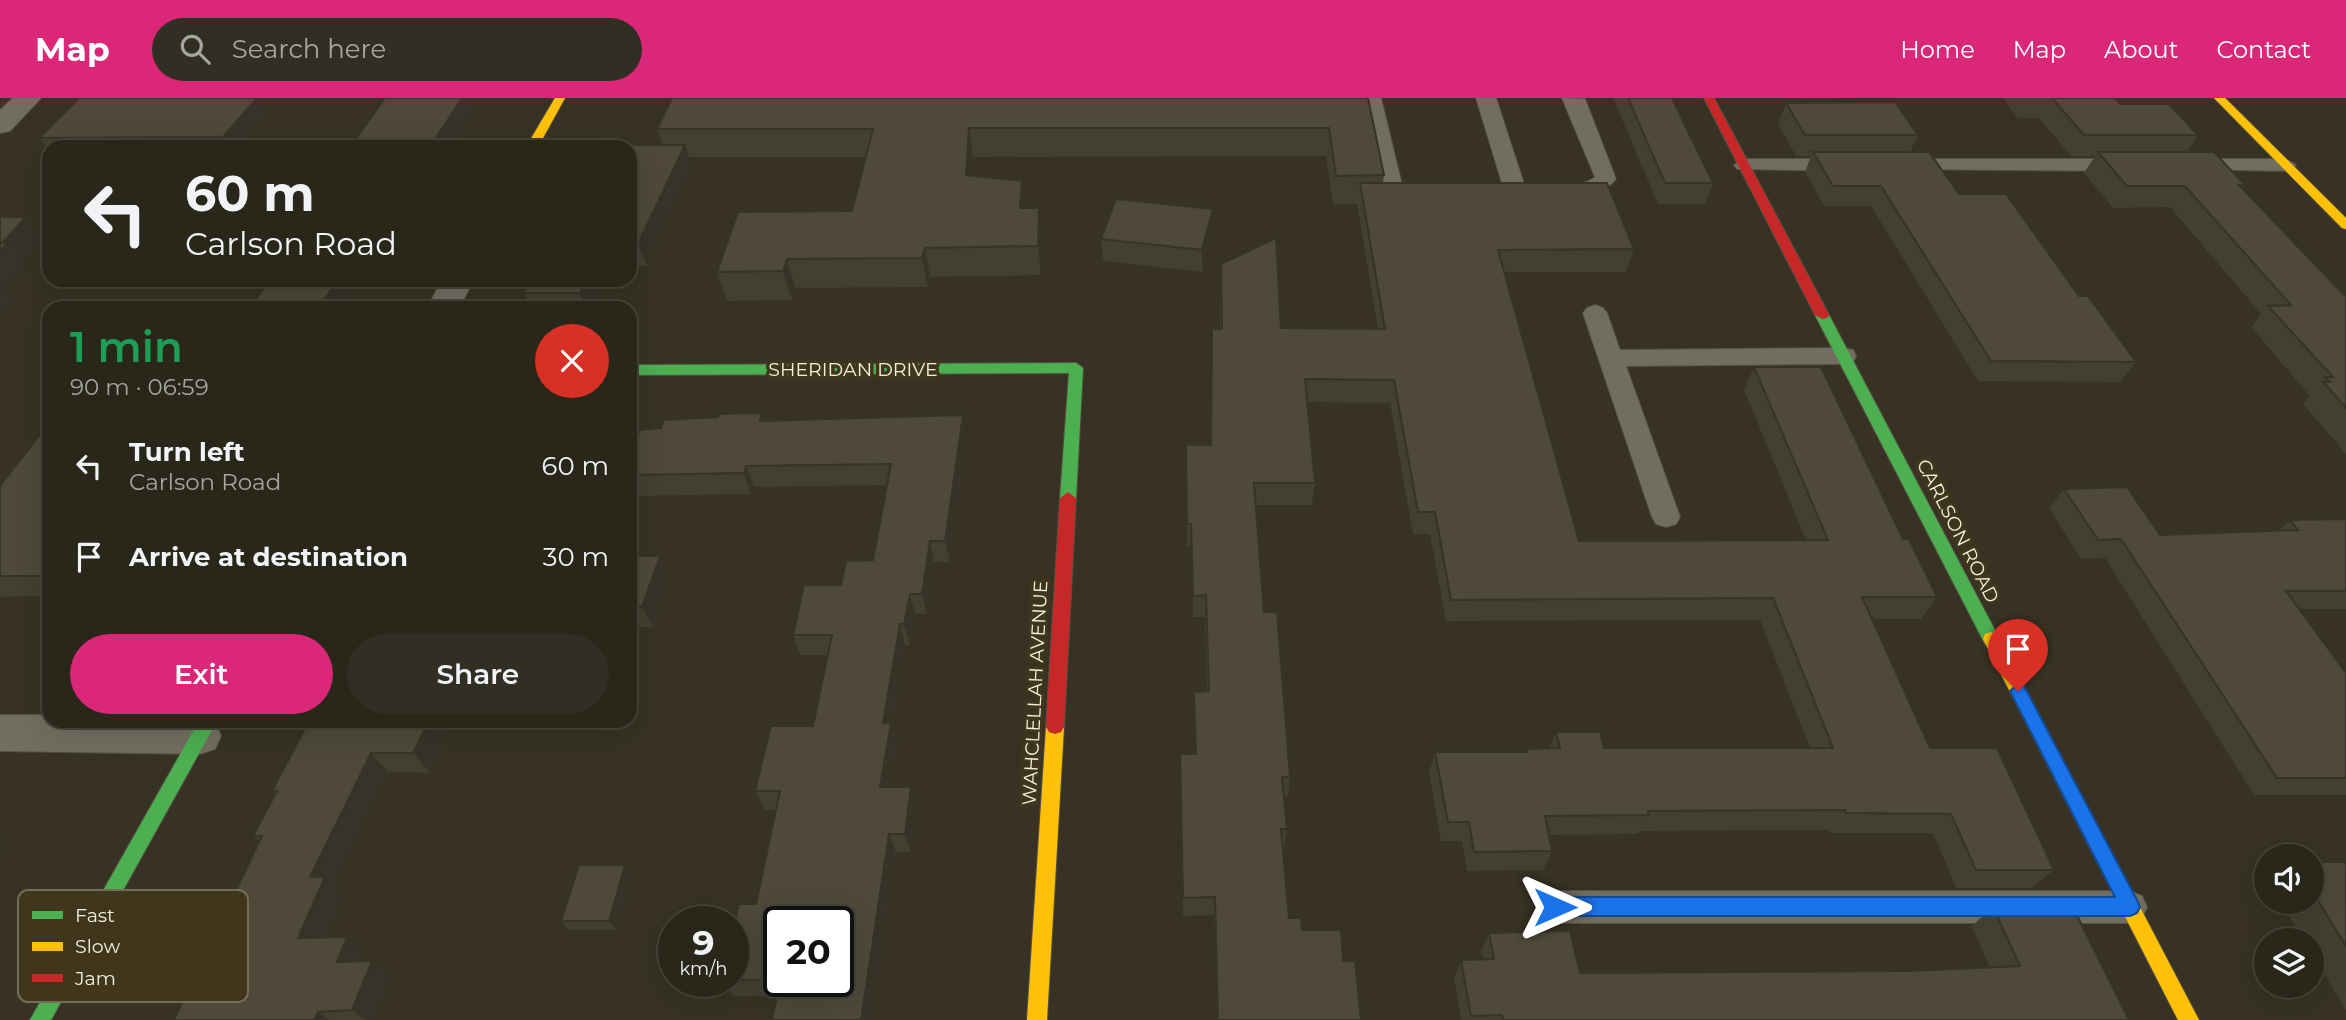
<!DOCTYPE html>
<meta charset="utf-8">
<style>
:root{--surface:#29261a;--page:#312e23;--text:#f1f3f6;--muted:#a5a5a2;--line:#454339;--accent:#db2777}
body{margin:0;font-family:Montserrat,sans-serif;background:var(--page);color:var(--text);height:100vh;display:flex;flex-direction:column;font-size:26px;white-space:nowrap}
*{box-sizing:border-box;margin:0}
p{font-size:23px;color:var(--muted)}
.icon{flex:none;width:38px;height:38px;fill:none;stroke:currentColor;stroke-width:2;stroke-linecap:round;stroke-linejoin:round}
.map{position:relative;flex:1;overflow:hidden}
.sheet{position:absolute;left:42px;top:203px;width:595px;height:427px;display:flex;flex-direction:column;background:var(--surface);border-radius:21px;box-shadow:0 7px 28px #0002,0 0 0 2px var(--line)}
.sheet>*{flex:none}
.top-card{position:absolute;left:42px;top:42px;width:595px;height:147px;border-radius:21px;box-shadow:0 7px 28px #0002,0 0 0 2px var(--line);background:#29261a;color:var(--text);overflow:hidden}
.fabs{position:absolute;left:2254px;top:746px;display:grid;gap:14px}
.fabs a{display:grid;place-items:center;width:70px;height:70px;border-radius:50%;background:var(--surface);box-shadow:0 7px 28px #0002,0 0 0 2px var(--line);font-size:35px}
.speed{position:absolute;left:658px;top:808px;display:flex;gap:14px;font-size:35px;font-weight:700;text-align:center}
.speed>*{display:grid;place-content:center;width:91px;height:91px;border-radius:50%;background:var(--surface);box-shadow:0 7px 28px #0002,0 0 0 2px var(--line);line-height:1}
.speed small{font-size:18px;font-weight:400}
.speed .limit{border:4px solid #111;border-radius:10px;background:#fff;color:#111}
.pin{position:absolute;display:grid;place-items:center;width:60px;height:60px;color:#fff;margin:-72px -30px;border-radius:50% 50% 50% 0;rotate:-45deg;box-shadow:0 0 7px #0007}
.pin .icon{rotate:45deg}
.me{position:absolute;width:77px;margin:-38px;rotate:90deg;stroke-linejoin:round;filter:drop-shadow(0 0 5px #0008)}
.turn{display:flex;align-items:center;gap:24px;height:147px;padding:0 28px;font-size:32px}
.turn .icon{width:91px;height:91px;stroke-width:2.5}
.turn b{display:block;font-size:49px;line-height:60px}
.round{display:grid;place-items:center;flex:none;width:74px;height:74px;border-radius:37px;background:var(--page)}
.head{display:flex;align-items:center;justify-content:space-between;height:119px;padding:0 28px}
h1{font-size:42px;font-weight:600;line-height:52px;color:#1e9e55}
.primary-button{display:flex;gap:14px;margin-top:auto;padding:14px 28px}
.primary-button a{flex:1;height:80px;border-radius:42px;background:var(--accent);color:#fff;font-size:28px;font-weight:600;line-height:80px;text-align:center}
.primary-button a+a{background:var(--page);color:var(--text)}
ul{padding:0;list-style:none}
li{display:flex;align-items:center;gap:21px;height:91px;padding:0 28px}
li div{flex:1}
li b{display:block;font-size:26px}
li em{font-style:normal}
header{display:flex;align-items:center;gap:42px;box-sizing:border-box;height:98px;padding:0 35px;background:var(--accent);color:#fff}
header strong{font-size:33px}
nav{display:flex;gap:38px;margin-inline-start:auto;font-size:24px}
.search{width:490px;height:63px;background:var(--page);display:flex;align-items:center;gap:18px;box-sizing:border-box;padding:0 24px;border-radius:38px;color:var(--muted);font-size:26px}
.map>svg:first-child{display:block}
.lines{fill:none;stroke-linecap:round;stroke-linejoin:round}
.lane-casing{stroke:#555043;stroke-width:2}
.street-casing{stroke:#555043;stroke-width:2}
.fast-casing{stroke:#555043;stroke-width:2}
.slow-casing{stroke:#555043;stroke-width:2}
.jam-casing{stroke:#555043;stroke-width:2}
.lane{fill:#716e61;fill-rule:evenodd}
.street{fill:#716e61;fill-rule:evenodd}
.fast{fill:#4caf50;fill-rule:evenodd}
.slow{fill:#ffc107;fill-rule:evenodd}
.jam{fill:#c62828;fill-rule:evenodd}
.wall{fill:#433f31;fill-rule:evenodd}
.shaded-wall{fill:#373328}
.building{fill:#4e4939;stroke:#373328;stroke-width:2}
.route{fill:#1a73e8;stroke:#114b97;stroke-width:2}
.labels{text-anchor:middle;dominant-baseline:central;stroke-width:7;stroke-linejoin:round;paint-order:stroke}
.street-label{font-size:19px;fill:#f3eede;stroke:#3f361b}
.key{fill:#3f361b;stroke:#756d56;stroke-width:2}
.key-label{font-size:19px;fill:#f3eede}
</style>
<header>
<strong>Map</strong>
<div class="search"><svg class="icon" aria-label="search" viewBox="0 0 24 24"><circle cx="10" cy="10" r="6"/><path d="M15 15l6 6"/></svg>Search here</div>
<nav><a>Home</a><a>Map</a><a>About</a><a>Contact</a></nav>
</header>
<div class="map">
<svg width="2346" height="922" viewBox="0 0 2346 922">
<rect width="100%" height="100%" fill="#373223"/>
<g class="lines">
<!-- lane casing -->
<g class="lane-casing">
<path id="lane" d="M1361,0H1381L1402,87L1431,92L1434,97L1431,102C1418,105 1391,101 1382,91Z
M1476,0H1496L1527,95L1524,100L1516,101L1505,95Z
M1562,0L1585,1L1616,81C1605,96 1568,111 1554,93C1565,81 1581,91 1595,79Z
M1744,61H1846L1856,67L1846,73L1737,71L1734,67Z
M1901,61H2126L2136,67L2126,73L1894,71L1891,67L1894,63Z
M2188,61H2286L2296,67L2286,73L2181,71L2178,67L2181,63Z
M1595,207L1603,210L1607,215L1620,252L1844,250L1853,252L1856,258L1853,264L1844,266L1626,268L1680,419L1676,426L1666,429L1656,426L1652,419L1583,215L1587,210Z
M1555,793H2130L2142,798L2147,809L2142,820L2130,825H1555L1543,820L1538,809L1543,798Z"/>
</g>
<!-- street casing -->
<g class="street-casing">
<path id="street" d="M13,0H41L10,33L0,35V12Z
M442,182H474L459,210H427Z
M0,617H49V623H210L215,625L221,638L215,651L200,656L0,653Z"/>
</g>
<!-- fast casing -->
<g class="fast-casing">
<path id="fast" d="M1822,213L1829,217L1997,536L1999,541L1997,546H1985L1815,217Z
M1076,265L1083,270L1076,400L1068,406L1060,400L1069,275L630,277V267Z
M199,623H217L51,922H30Z"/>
</g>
<!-- slow casing -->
<g class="slow-casing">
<path id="slow" d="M555,0H565L538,49H526Z
M2214,0H2225L2346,120V131L2342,130Z
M1991,534L1997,536L2199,922H2178L1983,541L1985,536Z
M1055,622L1061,624L1064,629L1047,922H1027L1046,629L1049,624Z"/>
</g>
<!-- jam casing -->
<g class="jam-casing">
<path id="jam" d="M1704,0H1714L1829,217L1827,220L1822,221L1815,217Z
M1068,394L1076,400L1064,629L1061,634L1055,636L1049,634L1046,629L1060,400Z"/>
</g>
<!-- lane -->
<use href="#lane" class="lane"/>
<!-- street -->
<use href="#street" class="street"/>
<!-- fast -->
<use href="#fast" class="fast"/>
<!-- slow -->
<use href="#slow" class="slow"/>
<!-- jam -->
<use href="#jam" class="jam"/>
</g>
<!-- wall -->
<path class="wall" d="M79,0H258L268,17L241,49H49V53L39,40Z
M1368,0L1384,77L1383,85L1634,151L1626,174H1504L1579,443L1806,442L1744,292L1754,269L1903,441L1937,499L1921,521H1872L1930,650L2054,772L2032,790H1956L1933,735H1830L1829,732L1640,733L1637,736L1549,737L1552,753L1543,772L1467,773L1462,743H1441L1429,674L1435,654H1525L1526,651H1549L1556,634L1604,650H1810L1760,522L1446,523L1430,436H1413L1390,305L1307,304L1315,385L1312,407H1256L1264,514L1290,679L1288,698L1284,699L1287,731L1284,750H1283L1289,820L1343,863L1361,922H1217L1214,817L1183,818L1180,656H1195L1194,594L1207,593L1205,519H1193L1191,448H1187L1186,369L1211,347L1212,231H1220L1221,166L1281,230L1378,231L1357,106H1333L1326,58L973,59L972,78L1025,110H1039L1042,138L1041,177L930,179L928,189L795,190L792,202L727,203L717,174L852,113L866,59H689L692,69L647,168H630V49L663,47L657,31Z
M1613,0H1672L1713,85L1705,106H1658Z
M2003,0H2115L2120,6L2198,37L2187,54L2245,87L2243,91L2346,199V356L2303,306L2309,297L2251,229L2261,216L2170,109L2113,110L2084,75L2095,58H2071L2039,20H2018Z
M1786,5L1918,37L1910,54L2079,198L2136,264L2120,284L1978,283L1871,108H1824L1805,74L1811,58H1796L1778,26Z
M1213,111V133L1202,174L1103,163L1101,141Z
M531,182H605L592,210H532L524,195Z
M718,319L966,339L950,464H934L927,516H915L910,547H905L892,629L897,644L890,689L917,708L911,754H896L871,922H772L777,898H733L723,884H733V831L756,806L776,712H765L755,693L813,628L828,557H800L793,537L841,487L873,462L887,387L754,389L751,396L633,398L630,393V358L661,330ZM779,824L838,884H779Z
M49,325V498L0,499V388Z
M2064,391L2160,437L2279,433L2290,422L2346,421V511H2300L2346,575V697H2254L2105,460L2081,461L2049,410Z
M630,458L670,479L653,529H630Z
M454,623L430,675L388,674L335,787L345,797L327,840L367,856L364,863H372L392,879L375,922H174L259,743L253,738L275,696L272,693Z
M2312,764H2346V912L2312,856V842H2303L2280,803H2312Z
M632,776L616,832H569L561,823Z
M1993,809L2129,922H1461L1454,879L1461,862L1483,861L1481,853L1489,835L1580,875L1909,873L1990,870L1972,828Z"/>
<!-- shaded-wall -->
<path class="shaded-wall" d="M257,0H258L268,17L241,49H230L223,39Z
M462,0H484L453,49H430Z
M969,30L973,59L970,106L966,77Z
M685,47L692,69L647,168L638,146Z
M1022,83L1025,112L1020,110Z
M1039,110L1042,138L1041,177L1038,148Z
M1213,111V133L1202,174V152Z
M26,119L44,141L23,163L26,166L5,189L17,203L0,221V153L2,145Z
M925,150L930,179L928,189L922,160Z
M787,161L795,190L792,202L783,173Z
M337,182H363L345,210H319Z
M586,182H605L592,210H586L580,195Z
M963,317L966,339L950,464L945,443Z
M746,368L754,389L751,396L744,375Z
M930,443L934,464L927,516L922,496Z
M660,458L670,479L653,529L642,509Z
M910,496L915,516L910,547L904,526Z
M900,526L905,547L892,629L897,644L887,708L880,689L883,625Z
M429,623H454L430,675L413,655Z
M371,655L388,674L335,787L345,797L320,857L298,840L310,779Z
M911,689L917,708L911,754L905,736Z
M889,736L896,754L871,922H861Z
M0,739L8,744L0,756Z
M625,767L632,776L616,832L609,823Z
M347,839L367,856L357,880L337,864Z
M372,863L392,879L375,922H365L352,912Z
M318,914L329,922H314Z"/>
<!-- building -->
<path class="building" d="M79,0H257L223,39L39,40Z
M385,0H462L430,49H350Z
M672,0H1368L1384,77L1336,78L1329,30H969L966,77L1022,83L1020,110H1039L1038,148L925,150L922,160L787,161L783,173L717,174L738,114L852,113L873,31H657Z
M1628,0H1672L1713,85H1665Z
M2052,0H2115L2120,6H2169L2198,37H2084Z
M1895,4L1918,37H1805L1786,5Z
M610,47H685L638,146H630V49H609Z
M1813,54H1929L1959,96H2006L2079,198H2088L2136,264L1991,263L1881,88H1833Z
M2098,54H2214L2245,87H2239L2346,199V310L2323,284H2330L2325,279H2333L2268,208L2291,207L2185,88H2127Z
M1360,85H1607L1634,151L1498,152L1579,443L1828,442L1754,269H1821L1903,441H1909L1937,499H1862L1930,650H1997L2054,772H1976L1951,716L1846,715L1845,712L1648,713L1649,717L1545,718L1552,753L1474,754L1469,724H1448L1435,654H1527L1526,651L1560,650L1556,634H1600L1604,650H1833L1773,500L1451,502L1435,414H1418L1394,282L1305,281L1315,385H1254L1264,514H1277L1290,679H1282L1287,731H1281L1289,820H1301L1302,832H1341L1343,863H1355L1361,922H1218L1215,799L1183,800L1180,656H1196L1194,594L1209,593L1206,497L1193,498L1191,426H1187L1186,347H1211L1212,231H1222L1221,166L1276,140L1281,230L1385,231Z
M1116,101L1213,111L1202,152L1101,141Z
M0,119H26L2,145H8L0,153Z
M270,182H337L319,210H250Z
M531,182H586L580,195H524Z
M762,315L760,323L963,317L945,443H930L922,496H910L904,526H900L883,625H891L880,689H911L905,736H889L861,922H772L780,884H838V824H779V882H733V831L739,806H756L780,693H755L771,628H813L832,537H793L804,487H841L846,463L873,462L891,366L746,368L744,375L630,377V358L640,332L661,330L664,322L718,319L719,316Z
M49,325V478H0V388Z
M2127,389L2160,437L2298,432L2290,422L2346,421V493H2286L2346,575V680H2277L2121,441L2098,442L2064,391Z
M630,458H660L642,509L630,508Z
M309,623H429L413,655H371L310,779H325L298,840L347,839L337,864L372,863L352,912L318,914L314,922H174L262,738H253L277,693H272Z
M2312,764H2346V848L2312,793Z
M579,767H625L609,823H561Z
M1993,809H2073L2129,922H1503L1502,917L1471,918L1461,862L1494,861L1489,835L1570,833L1580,875L1909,873L2020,868Z"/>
<!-- route -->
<path class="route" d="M2018,586L2024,588L2137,802L2140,809L2137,815L2130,818H1555L1548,815L1545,809L1548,802L1555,799H2115L2010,593Z"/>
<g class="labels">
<!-- street labels -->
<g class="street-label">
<text x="853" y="271">SHERIDAN DRIVE</text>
<text transform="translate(1958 433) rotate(63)">CARLSON ROAD</text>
<text transform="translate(1035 595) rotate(-87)">WAHCLELLAH AVENUE</text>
</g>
</g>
<!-- legend -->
<rect x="18" y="792" width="230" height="112" rx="10" class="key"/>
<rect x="32" y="813" width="31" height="8" fill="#4caf50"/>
<rect x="32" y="844" width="31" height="9" fill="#ffc107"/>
<rect x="32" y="876" width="31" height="8" fill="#c62828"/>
<g class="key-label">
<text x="75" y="824">Fast</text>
<text x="75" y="855">Slow</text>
<text x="75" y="887">Jam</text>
</g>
</svg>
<div class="fabs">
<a><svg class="icon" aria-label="sound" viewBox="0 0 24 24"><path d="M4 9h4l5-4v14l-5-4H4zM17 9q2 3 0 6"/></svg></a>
<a><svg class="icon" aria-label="layers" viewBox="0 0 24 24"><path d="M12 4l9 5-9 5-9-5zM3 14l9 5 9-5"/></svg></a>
</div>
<div class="speed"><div>9<small>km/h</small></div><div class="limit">20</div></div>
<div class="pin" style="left:2018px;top:593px;background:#d93025"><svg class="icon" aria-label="arrive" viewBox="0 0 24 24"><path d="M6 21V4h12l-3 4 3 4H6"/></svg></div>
<svg class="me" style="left:1555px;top:809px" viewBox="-20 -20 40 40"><path d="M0-17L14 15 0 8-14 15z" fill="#1a73e8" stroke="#fff" stroke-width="4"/></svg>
<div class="top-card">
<div class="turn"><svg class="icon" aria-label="left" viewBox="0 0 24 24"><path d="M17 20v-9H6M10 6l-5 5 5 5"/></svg><div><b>60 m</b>Carlson Road</div></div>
</div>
<section class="sheet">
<div class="head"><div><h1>1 min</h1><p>90 m · 06:59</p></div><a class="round" style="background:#d93025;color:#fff"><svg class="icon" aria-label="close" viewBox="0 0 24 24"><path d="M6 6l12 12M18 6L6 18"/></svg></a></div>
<ul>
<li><svg class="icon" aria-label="left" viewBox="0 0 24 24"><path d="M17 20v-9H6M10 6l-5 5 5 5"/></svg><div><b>Turn left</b><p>Carlson Road</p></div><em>60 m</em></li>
<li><svg class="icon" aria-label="arrive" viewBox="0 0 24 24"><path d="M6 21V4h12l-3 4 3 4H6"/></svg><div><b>Arrive at destination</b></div><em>30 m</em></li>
</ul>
<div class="primary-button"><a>Exit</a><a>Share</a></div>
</section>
</div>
